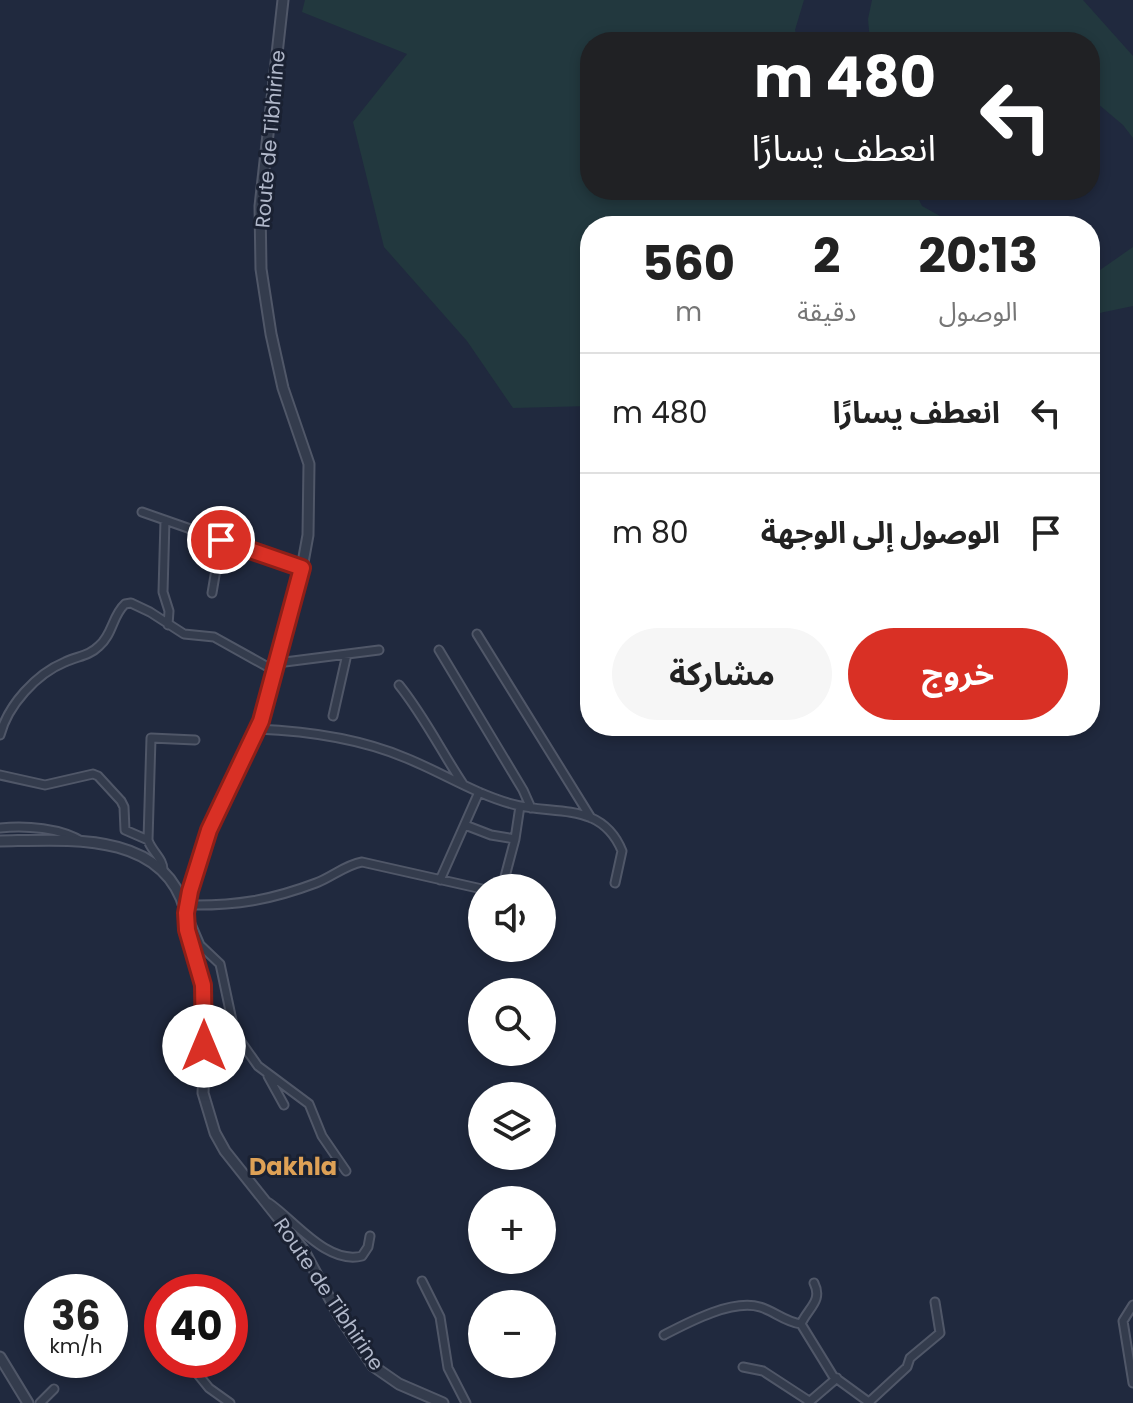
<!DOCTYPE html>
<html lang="ar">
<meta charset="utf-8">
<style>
:root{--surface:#fff;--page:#f6f6f6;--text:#222;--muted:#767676;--line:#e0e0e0;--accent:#d93025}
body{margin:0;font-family:Poppins,"Noto Sans Arabic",sans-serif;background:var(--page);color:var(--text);direction:rtl;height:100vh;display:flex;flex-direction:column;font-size:30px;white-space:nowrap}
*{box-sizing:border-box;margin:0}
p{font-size:26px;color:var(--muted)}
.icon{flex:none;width:44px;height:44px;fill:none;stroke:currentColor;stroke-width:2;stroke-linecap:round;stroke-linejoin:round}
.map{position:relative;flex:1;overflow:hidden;direction:ltr}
.details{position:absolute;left:580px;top:216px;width:520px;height:520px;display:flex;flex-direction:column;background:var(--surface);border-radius:32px;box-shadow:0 4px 12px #0003;direction:rtl}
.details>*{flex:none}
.top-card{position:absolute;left:580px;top:32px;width:520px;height:168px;border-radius:32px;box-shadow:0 4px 12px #0003;direction:rtl;background:#202124;color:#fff;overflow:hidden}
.tools{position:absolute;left:468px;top:874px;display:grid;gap:16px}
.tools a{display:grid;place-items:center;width:88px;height:88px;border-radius:50%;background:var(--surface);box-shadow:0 4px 12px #0003;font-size:40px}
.speed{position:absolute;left:24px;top:1274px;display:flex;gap:16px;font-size:40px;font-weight:700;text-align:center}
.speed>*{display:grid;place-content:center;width:104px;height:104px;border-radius:50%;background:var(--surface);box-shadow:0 4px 12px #0003;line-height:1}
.speed small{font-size:20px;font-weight:400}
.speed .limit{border:12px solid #d22;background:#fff;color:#111}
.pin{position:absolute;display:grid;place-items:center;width:68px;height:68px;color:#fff;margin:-34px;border:4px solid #fff;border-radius:50%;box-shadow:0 2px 8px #0007}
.me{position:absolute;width:88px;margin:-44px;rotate:0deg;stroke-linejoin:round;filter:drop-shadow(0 0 6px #0008)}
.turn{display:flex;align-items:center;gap:28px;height:168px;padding:0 32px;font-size:36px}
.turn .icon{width:104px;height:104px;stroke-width:2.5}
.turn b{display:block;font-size:56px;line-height:68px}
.eta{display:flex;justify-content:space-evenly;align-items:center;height:136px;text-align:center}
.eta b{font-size:48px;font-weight:700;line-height:56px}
.action{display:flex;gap:16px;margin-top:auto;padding:16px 32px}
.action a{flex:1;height:92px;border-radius:48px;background:var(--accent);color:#fff;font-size:32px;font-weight:700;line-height:92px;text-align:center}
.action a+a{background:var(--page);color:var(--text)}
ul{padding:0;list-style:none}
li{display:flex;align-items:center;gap:24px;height:120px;padding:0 32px;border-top:2px solid var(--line)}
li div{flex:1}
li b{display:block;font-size:30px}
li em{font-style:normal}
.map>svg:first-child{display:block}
.green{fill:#22383e}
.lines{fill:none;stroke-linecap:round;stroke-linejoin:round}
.minor-casing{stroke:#505768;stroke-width:11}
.tertiary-casing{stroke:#505768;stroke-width:13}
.minor{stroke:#343c4d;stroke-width:7}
.tertiary{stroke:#343c4d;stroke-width:9}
.route-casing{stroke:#8d1f18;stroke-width:20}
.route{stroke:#d93025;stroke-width:14}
.labels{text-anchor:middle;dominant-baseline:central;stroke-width:6;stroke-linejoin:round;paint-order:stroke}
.street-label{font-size:20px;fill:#b0b7c9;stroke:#1a2132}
.quarter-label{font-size:24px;font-weight:bold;fill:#dea156;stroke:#1a2132}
</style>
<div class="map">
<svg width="1133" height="1403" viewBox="0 0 1133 1403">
<rect width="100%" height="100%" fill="#20293e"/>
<!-- green -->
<path class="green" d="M305,0H804L795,30L798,42H590V190H914L922,206L958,226H590V406L513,408L467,341L384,247L353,122L407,54L302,12Z
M872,0H1083L1133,56V138L1123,125L1091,98L1090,42H870L868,19Z
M1133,247V306L1090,315V277Z"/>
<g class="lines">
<!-- minor casing -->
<g class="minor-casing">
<path id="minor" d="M142,512L302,568
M165,520L163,592L169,611L168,625
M212,593L221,540
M477,634L591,818
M439,650L523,790L531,808
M277,663L379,650
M399,685C424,716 441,751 463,784
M333,716L347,654
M257,729C307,731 359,738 406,758C441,772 475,794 512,804C553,816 601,800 622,851L615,883
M0,735C8,705 36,674 65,662C78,656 89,656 99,646C113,634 112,616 125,604L131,603L150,612L184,634L214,637L275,671
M0,775L45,785L93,774L98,776L121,801L124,807L125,830L148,840
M465,825L491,835L515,839
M0,828C25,825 62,828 83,842
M163,871C164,859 151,851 148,840L151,738L195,740
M440,880L479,792
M502,888L515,839L520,806
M187,905C236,906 271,900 316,883C332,877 345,865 362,862L482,889
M188,917L200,945L220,964L233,1025L241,1042L258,1066L309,1104L322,1136L346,1171
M268,1076L284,1105
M269,1203C294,1220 327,1265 362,1256L368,1247L370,1236
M422,1281L440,1317L448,1368L466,1403
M1133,1305L1123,1321L1133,1383
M801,1324C808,1308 823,1301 814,1283
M664,1335C689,1322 732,1299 760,1307C774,1311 785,1322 801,1324L833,1376L870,1403
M179,1360L192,1367L209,1388L230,1403
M743,1367L763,1371L809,1401
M869,1402L907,1367L910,1358L940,1333L935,1302
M40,1403L54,1389
M808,1403L837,1378"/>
</g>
<!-- tertiary casing -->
<g class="tertiary-casing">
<path id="tertiary" d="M283,0L260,206L261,269L271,334L283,388L309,464L308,535L302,568L261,721L209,830L190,891L186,913L187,930L203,985L206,1023L203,1093L215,1133L225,1151L303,1249L338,1314L373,1366L399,1384L443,1403
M0,841C66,840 163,830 185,910
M0,1357L28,1403"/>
</g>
<!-- minor -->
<use href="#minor" class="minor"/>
<!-- tertiary -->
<use href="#tertiary" class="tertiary"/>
</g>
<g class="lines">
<!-- route casing -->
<g class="route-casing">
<path id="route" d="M204,1046L203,985L187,930L186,913L190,891L209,830L261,721L302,568L221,540"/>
</g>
<!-- route -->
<use href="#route" class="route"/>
</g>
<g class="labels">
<!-- street labels -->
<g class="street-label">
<text transform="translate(270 139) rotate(-85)">Route de Tibhirine</text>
<text transform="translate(329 1294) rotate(56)">Route de Tibhirine</text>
</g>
<!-- quarter labels -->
<g class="quarter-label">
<text x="293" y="1166">Dakhla</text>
</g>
</g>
</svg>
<div class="tools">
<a><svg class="icon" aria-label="sound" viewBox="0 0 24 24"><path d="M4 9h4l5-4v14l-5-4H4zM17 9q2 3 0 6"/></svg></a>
<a><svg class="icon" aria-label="search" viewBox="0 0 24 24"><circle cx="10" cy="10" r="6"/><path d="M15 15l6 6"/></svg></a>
<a><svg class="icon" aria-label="layers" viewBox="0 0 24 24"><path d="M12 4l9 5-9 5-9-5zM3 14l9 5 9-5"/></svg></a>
<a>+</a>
<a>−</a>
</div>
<div class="speed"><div>36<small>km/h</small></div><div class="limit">40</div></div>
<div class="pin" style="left:221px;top:540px;background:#d93025"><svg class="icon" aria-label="arrive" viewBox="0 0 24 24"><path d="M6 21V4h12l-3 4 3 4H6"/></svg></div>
<svg class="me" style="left:204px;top:1046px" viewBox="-20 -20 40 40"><circle r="19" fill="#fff"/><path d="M0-13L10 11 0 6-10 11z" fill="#d93025"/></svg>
<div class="top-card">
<div class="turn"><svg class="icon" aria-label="left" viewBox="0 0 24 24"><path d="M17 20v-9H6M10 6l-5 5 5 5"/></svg><div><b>480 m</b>انعطف يسارًا</div></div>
</div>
<section class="details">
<div class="eta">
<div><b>20:13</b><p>الوصول</p></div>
<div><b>2</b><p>دقيقة</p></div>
<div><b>560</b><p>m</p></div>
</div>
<ul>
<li><svg class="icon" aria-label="left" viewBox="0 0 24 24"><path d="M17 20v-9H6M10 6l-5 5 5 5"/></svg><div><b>انعطف يسارًا</b></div><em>480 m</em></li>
<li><svg class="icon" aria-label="arrive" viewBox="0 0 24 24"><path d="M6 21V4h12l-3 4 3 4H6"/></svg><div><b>الوصول إلى الوجهة</b></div><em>80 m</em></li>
</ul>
<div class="action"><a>خروج</a><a>مشاركة</a></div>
</section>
</div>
